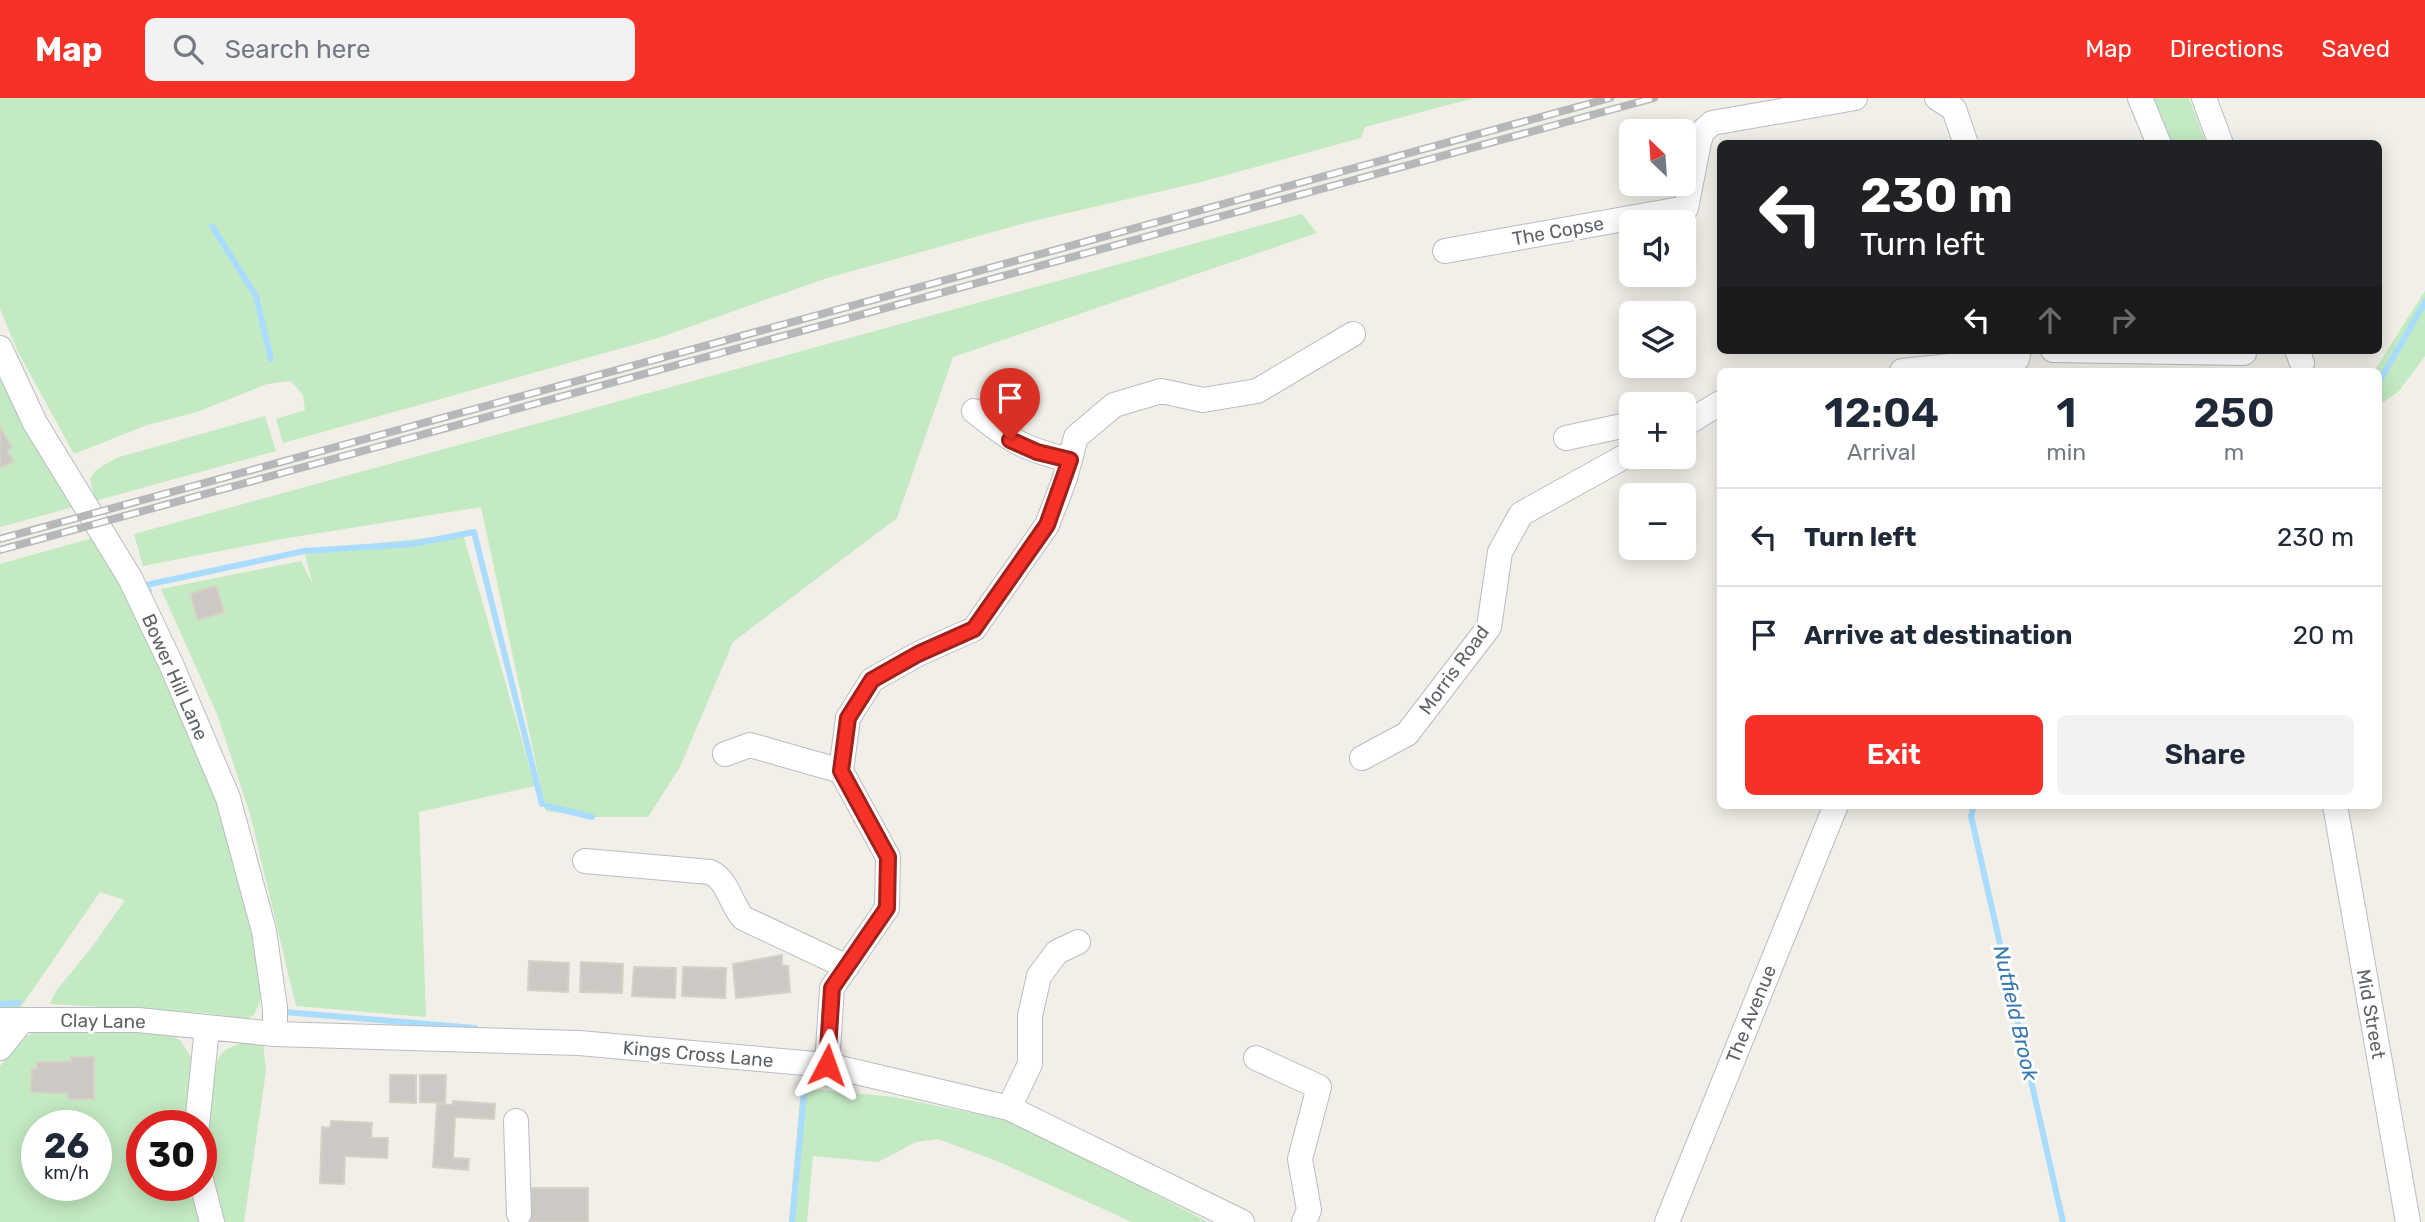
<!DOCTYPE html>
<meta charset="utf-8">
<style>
:root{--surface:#fff;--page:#f2f2f3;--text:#1f2937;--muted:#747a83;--line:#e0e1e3;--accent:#f63128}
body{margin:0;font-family:Rubik,sans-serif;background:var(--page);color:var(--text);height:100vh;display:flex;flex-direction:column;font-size:26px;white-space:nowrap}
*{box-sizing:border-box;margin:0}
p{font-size:23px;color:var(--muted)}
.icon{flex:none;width:38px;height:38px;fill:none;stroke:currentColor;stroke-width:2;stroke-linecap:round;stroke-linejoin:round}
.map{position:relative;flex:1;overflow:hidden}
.panel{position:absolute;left:1717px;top:270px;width:665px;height:441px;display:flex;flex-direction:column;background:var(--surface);border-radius:10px;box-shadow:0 4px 18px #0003}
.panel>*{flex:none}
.top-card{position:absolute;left:1717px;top:42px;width:665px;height:214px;border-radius:10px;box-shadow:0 4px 18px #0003;background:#202124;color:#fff;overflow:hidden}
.needle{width:46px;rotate:335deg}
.buttons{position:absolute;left:1619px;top:21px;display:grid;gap:14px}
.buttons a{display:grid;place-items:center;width:77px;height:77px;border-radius:10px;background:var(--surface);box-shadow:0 4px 18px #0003;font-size:35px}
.speed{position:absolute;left:21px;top:1012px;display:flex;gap:14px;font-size:35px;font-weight:700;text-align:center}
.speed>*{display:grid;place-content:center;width:91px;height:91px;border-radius:50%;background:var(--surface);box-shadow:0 4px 18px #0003;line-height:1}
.speed small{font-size:18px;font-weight:400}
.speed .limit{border:10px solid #d22;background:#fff;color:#111}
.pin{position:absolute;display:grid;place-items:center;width:60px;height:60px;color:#fff;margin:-72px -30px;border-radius:50% 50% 50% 0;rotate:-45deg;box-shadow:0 0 7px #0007}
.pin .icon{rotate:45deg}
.me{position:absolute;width:77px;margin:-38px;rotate:4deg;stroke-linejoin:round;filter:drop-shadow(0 0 5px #0008)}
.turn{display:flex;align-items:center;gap:24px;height:147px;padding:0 28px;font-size:32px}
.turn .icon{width:91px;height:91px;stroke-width:2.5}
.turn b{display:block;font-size:49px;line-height:60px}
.lanes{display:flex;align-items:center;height:66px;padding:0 28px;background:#0003;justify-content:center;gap:35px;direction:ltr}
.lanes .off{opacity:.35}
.eta{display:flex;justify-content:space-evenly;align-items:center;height:119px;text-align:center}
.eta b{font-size:42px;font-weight:600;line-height:49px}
.action{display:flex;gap:14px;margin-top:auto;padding:14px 28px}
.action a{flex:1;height:80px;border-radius:10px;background:var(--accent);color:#fff;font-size:28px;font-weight:600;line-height:80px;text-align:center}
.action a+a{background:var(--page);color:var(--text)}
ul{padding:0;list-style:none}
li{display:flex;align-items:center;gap:21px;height:98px;padding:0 28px;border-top:2px solid var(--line)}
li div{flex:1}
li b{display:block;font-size:26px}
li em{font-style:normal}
header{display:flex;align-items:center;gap:42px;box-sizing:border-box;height:98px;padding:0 35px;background:var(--accent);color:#fff}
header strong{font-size:33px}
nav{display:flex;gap:38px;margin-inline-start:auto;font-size:24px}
.search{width:490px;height:63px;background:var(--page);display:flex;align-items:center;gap:18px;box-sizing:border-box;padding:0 24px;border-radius:10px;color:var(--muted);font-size:26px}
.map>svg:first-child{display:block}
.green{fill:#c3eac2;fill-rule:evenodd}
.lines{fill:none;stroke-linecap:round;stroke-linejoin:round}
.stream{stroke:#a9dcff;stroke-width:6}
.building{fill:#ccc9c4;stroke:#d7d0c4;stroke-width:2}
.minor-casing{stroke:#b9bdc1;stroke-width:26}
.minor{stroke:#fff;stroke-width:24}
.rail-casing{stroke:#b6b7b8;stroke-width:8}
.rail{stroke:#fff;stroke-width:5;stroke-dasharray:16;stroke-linecap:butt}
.route-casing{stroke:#a0201a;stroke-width:18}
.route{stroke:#f63128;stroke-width:12}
.labels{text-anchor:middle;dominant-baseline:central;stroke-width:6;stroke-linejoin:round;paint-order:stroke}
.street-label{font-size:19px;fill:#5e6368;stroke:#fff}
.water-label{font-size:21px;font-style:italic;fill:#3a78b1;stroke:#fff}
</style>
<header>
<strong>Map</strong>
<div class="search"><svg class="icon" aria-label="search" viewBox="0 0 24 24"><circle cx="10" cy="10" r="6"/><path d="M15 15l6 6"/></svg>Search here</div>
<nav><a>Map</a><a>Directions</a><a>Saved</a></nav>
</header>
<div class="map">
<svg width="2425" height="1124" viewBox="0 0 2425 1124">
<rect width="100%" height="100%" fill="#f1efe7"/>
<!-- green -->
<path class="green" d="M0,0H1474L1365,29L1361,40L1201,84L1029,124L827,180L658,240L283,345L276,321L305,312L303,297L291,283L267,286L197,314L147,327L74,356L18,254L0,211Z
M2152,0H2189L2206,45H2173Z
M1302,116L1317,135L953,259L897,420L733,544L680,669L648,719H592L546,713L481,409L282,441L143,468L134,436Z
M2425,193V258L2399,293L2378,308V273H2374Z
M0,279L25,331L81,407L0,429Z
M265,318L276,353L95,403L90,381L96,372L116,360Z
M463,436L535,688L419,714L426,919L296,908L250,716L217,616L161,491L301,463L313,487L304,453Z
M96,439L141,529L211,686L241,775L261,885L260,904L254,917L245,921L206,915L50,906L56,893L92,849L125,802L100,794L20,910L0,911V466Z
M163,933L181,943L192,961L187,1027H142V1087H190L200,1124H0V968L19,945L33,934ZM37,1027H96V1087H37Z
M246,944L263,946L266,973L244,1124H221C206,1081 205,1030 213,985C214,977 214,966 219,959C226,949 235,947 246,944Z
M801,990L894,999L1010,1023L1042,1037L1208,1124H1132L997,1063L938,1041L916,1044L878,1064L813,1058L807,1124H789Z"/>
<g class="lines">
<!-- stream -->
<path class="stream" d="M212,128L256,198L271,261
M2378,286L2425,204
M149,493L146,487L304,453L413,446L474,434L542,706
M1974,707L1971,718L2063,1124
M547,708L592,719
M0,906L18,905
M283,911L284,914L475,930
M792,1124L804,996"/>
</g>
<!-- building -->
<path class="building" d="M0,329L12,350L7,352L13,363L0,370Z
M216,488L224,514L198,522L190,496Z
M782,857V867L788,868L790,894L736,900L733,866Z
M529,863L569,865L568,894L528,892Z
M581,864L623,866L622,895L580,894Z
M634,869L676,870L675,900L632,898Z
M683,869L726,870L725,900L682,898Z
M71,959H94V1001H68V995L31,994L32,971H37V964H71Z
M390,977H416V1005L390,1004Z
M420,977H446L445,1005L420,1004Z
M453,1003L495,1006L494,1021L455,1019L453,1060L469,1061L468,1072L433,1069L437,1006L453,1007Z
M331,1023L372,1025L371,1040H388L387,1060L345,1058L344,1086L320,1085L322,1029L330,1030Z
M531,1090H588V1124H531Z"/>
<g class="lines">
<!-- minor casing -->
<g class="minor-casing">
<path id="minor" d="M1937,0L1954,11L1966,46
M2140,0L2159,46
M2204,0L2221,46
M1445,153L1686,110L1699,44L1702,34L1712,25L1855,0
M0,250L35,325L130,480L171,566L228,700L264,833L275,910V936
M2053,252L2244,255
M2297,252L2302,265
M1902,273L2017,261L2019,252
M974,313C1011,343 1023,351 1070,362
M1684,327L1720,305
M1566,340L1631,326
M725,656L750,647L841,673
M1362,660L1407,636L1489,529L1500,454L1521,416L1631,355
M2335,707L2408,1124
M585,763L710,774C728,782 730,805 743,820L847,869
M0,922H138L275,936L579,945L827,967L1009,1010L1242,1124
M0,950L21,924
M1256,960L1319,989L1300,1061L1309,1112L1304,1124
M827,967L832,890L887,810L888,759L841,673L848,620L872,582L918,556L974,531L1047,427L1065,380L1076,339L1114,307L1161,293L1203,302L1257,293L1353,236
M1009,1010L1030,966V918L1039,878L1057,854L1078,844
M516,1023L519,1116
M197,1027L207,930
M201,1082L212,1124
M1667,1124L1836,707"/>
</g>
<!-- minor -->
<use href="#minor" class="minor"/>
<!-- rail casing -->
<g class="rail-casing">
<path id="rail" d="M0,441L1610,0
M0,452L1654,0"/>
</g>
<!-- rail -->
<use href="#rail" class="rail"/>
</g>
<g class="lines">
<!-- route casing -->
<g class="route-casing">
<path id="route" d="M827,967L832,890L887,810L888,759L841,673L848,620L872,582L918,556L974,531L1047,427L1070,362L1037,354L1010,342"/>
</g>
<!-- route -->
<use href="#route" class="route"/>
</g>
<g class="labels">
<!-- street labels -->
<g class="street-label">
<text transform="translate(1558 133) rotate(-10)">The Copse</text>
<text transform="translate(1454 572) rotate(-54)">Morris Road</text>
<text transform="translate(175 579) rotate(66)">Bower Hill Lane</text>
<text transform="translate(1751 916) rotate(-68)">The Avenue</text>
<text transform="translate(2371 916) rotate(80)">Mid Street</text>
<text transform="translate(103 923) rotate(1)">Clay Lane</text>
<text transform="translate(698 956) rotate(5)">Kings Cross Lane</text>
</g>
<!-- water labels -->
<g class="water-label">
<text transform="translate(2016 915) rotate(77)">Nutfield Brook</text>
</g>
</g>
</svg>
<div class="buttons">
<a><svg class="needle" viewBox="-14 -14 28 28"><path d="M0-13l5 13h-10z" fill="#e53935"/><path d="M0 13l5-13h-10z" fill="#747a83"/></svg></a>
<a><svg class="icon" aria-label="sound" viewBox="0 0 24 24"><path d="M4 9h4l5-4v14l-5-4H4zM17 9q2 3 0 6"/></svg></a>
<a><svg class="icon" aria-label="layers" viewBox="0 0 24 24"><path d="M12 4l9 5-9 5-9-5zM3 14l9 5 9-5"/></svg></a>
<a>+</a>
<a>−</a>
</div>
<div class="speed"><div>26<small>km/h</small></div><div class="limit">30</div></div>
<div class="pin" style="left:1010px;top:342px;background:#d93025"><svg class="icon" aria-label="arrive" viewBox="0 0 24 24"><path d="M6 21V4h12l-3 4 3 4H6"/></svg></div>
<svg class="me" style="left:827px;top:967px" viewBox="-20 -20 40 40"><path d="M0-17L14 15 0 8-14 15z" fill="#f63128" stroke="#fff" stroke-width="4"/></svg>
<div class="top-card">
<div class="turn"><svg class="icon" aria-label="left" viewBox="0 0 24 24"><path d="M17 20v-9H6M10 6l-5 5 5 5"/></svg><div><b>230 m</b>Turn left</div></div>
<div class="lanes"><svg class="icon" aria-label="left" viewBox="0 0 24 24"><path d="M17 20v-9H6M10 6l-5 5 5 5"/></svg><svg class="icon off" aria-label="ahead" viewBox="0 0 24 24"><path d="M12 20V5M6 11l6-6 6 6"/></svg><svg class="icon off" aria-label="right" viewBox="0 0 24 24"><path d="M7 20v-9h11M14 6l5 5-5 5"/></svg></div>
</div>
<section class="panel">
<div class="eta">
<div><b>12:04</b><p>Arrival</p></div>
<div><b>1</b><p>min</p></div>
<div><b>250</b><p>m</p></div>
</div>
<ul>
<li><svg class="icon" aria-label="left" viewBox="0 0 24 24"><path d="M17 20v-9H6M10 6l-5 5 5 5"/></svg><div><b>Turn left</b></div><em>230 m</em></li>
<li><svg class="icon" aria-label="arrive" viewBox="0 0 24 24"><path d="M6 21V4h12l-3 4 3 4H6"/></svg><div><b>Arrive at destination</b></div><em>20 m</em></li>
</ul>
<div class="action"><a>Exit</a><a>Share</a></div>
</section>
</div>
